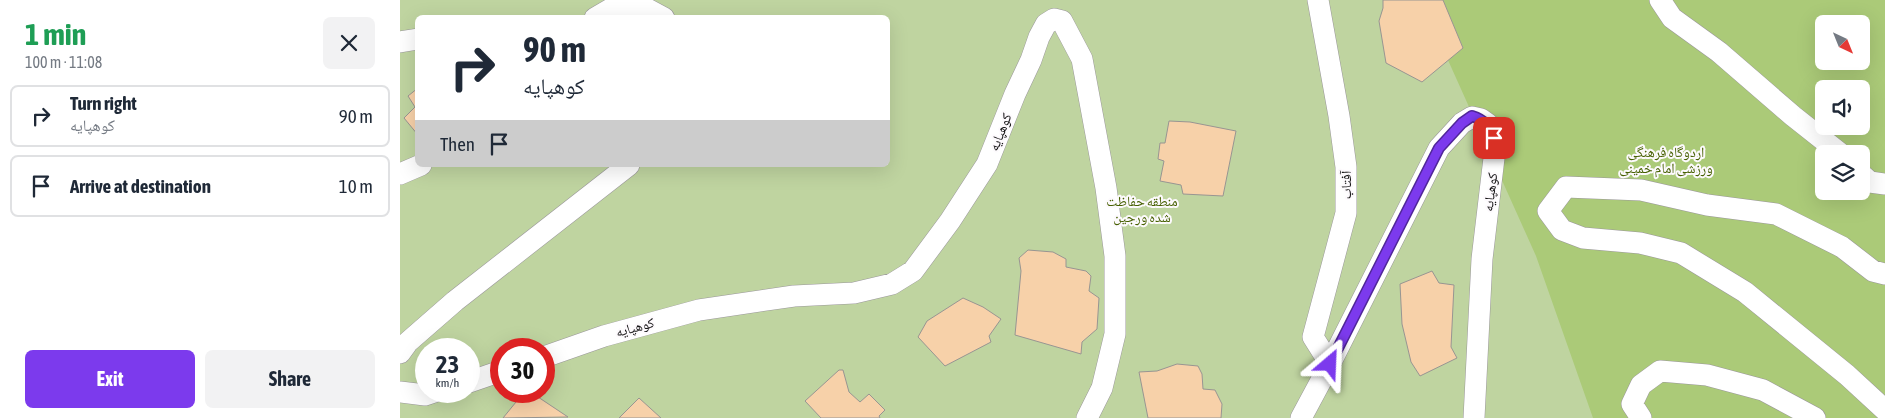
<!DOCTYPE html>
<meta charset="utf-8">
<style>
:root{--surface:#fff;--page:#f2f2f3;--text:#1f2937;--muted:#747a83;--line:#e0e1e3;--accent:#7c3aed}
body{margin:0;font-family:"Asap Condensed","Noto Naskh Arabic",sans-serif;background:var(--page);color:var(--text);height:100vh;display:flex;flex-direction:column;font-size:19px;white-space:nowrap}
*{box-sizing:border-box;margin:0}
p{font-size:16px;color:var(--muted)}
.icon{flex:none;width:28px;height:28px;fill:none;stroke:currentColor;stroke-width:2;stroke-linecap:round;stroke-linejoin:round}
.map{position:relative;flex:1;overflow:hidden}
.sheet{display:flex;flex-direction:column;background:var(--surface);width:400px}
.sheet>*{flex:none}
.banner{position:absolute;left:15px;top:15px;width:475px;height:152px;border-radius:8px;box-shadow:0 5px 20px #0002;background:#fff;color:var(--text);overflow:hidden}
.needle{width:32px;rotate:137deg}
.fabs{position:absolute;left:1415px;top:15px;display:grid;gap:10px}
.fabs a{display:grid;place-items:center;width:55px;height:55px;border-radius:8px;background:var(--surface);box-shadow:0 5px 20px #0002;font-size:25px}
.speed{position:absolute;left:15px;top:338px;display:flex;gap:10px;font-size:25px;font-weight:700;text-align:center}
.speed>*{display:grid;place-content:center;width:65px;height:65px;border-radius:50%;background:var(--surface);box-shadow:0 5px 20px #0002;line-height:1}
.speed small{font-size:12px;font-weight:400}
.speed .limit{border:8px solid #d22;background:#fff;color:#111}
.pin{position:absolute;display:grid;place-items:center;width:42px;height:42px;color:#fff;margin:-21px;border-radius:10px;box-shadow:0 2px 8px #0006}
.me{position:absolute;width:55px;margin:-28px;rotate:26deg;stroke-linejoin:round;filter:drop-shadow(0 0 4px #0008)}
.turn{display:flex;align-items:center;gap:18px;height:105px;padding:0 25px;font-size:22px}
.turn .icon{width:65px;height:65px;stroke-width:2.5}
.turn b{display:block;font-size:35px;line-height:42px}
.then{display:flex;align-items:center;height:48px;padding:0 25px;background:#0003;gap:10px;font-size:19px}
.round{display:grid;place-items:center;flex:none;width:52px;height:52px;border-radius:8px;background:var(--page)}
.headline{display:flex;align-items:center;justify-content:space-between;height:85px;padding:0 25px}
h1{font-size:30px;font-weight:700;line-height:38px;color:#1e9e55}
.button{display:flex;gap:10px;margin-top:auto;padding:10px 25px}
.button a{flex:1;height:58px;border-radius:8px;background:var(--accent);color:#fff;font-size:20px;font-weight:700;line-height:58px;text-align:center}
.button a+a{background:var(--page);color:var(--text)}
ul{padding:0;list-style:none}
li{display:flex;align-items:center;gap:15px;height:62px;margin:0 10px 8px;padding:0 15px;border:2px solid var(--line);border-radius:8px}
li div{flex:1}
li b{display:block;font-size:19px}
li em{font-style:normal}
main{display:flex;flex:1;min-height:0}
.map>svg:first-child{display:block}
.green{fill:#bfd4a0;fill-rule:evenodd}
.forest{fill:#abca78;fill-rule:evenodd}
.building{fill:#f7d1a9;stroke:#989592}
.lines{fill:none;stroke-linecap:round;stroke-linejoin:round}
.street-casing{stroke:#9a979a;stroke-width:22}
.street{stroke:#fff;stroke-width:21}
.route-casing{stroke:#51269a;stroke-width:12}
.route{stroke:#7c3aed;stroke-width:9}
.labels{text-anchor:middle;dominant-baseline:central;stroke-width:4;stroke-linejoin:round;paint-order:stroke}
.street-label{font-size:14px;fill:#141314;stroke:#fdfafd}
.park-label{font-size:14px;fill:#466000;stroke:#fdfafd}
</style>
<main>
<section class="sheet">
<div class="headline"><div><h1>1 min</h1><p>100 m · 11:08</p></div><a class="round"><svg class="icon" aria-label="close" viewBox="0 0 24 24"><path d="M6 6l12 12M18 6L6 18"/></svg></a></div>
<ul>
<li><svg class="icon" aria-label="right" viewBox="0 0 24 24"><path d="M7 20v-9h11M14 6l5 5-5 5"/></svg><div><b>Turn right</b><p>کوهپایه</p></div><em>90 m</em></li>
<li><svg class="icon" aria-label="arrive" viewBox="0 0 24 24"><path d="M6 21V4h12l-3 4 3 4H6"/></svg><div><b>Arrive at destination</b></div><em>10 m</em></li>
</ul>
<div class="button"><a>Exit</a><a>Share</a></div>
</section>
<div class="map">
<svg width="1485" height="418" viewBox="0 0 1485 418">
<rect width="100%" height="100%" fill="#fdfafd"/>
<!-- green -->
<path class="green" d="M0,0H1485V418H0ZM18,18H488V165H18ZM1424,24H1461V61H1424ZM1424,89H1461V126H1424ZM1424,154H1461V191H1424ZM26,349H69V391H26ZM101,349H144V391H101Z"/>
<!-- forest -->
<path class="forest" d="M1021,0H1485V418H1193L1136,256ZM1424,24H1461V61H1424ZM1424,89H1461V126H1424ZM1424,154H1461V191H1424Z"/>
<!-- building -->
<path class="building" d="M983,0H1043L1063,48L1022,82L986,63L979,21L983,8Z
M18,88V135L4,118L15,107L8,96Z
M769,121L790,122L836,131L823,196L783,194L781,185L760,181L764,161L758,159L760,143H765Z
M628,250L653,252L666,259V267L686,271L691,276L689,291L699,298L697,329L682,342L681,354L615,335L621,271L619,258Z
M1032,271L1039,283L1054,285L1051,347L1057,358L1020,376L1011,362L1002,324L1000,284Z
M563,298L583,307L601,319L589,336L591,342L545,366L518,337L527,321Z
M777,364L798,366L802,374L803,389L815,390L822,404L821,418H748L739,372L757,371Z
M439,370H443L449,392L460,402L469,394L485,410L479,416L480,418H421L405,401Z
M125,391H129L168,417L103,418Z
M239,398L261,418H219Z"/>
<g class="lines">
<!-- street casing -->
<g class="street-casing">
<path id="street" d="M918,0L939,116L946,167V213L913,337L930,364
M1260,0L1272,18L1319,52L1393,116L1441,154
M195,18L214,7L238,4L264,18
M0,42L18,39
M0,174L21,165
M1461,174L1470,182L1485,184
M1485,274L1473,271L1442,247L1376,214L1307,205L1241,190L1166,187L1148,211L1162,230L1183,238L1240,243L1281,253L1345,292L1447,375L1485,410
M0,353L8,342L55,301L229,165
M144,357L204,336L299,310L394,296L454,293L492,284L513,271L550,221L587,164L615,94L631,60L639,37L646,24L654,19L662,21L682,59L706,188L715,256V334L702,388L687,418
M69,382L101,371
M0,392L25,395L37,391
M901,418L930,364L1039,148L1062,123L1072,117L1081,119L1088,124L1094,138V158L1082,259L1074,418
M1241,418L1232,404L1241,385L1260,371L1307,375L1363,390L1415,418"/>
</g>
<!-- street -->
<use href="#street" class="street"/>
</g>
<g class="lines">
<!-- route casing -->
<g class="route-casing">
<path id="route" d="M930,364L1039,148L1062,123L1072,116C1085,120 1088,126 1094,138"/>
</g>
<!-- route -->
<use href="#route" class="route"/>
</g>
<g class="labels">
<!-- street labels -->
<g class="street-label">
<text transform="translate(600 132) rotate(-68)">کوهپایه</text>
<text transform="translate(946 185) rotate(-90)">آفتاب</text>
<text transform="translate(1090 192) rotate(-83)">کوهپایه</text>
<text transform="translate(235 327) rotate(-15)">کوهپایه</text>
</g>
<!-- park labels -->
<g class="park-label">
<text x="1266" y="152">اردوگاه فرهنگی<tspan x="1266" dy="16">ورزشی امام خمینی</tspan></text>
<text x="742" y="201">منطقه حفاظت<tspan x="742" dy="16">شده ورجین</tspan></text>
</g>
</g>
</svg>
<div class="fabs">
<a><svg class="needle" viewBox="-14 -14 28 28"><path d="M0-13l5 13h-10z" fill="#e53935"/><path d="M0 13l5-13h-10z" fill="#747a83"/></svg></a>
<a><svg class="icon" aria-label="sound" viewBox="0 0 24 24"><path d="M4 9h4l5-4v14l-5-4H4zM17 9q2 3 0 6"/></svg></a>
<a><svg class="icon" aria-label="layers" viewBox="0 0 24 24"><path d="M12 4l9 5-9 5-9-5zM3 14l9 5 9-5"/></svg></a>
</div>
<div class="speed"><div>23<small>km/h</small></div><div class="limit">30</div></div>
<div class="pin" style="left:1094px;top:138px;background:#d93025"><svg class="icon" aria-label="arrive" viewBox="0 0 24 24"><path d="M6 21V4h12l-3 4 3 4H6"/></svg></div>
<svg class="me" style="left:930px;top:364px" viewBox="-20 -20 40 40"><path d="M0-17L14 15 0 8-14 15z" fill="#7c3aed" stroke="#fff" stroke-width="4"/></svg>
<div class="banner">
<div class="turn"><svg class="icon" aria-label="right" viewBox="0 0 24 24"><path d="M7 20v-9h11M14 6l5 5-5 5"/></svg><div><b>90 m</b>کوهپایه</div></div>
<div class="then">Then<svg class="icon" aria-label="arrive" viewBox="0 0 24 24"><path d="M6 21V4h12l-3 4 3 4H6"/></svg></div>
</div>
</div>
</main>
